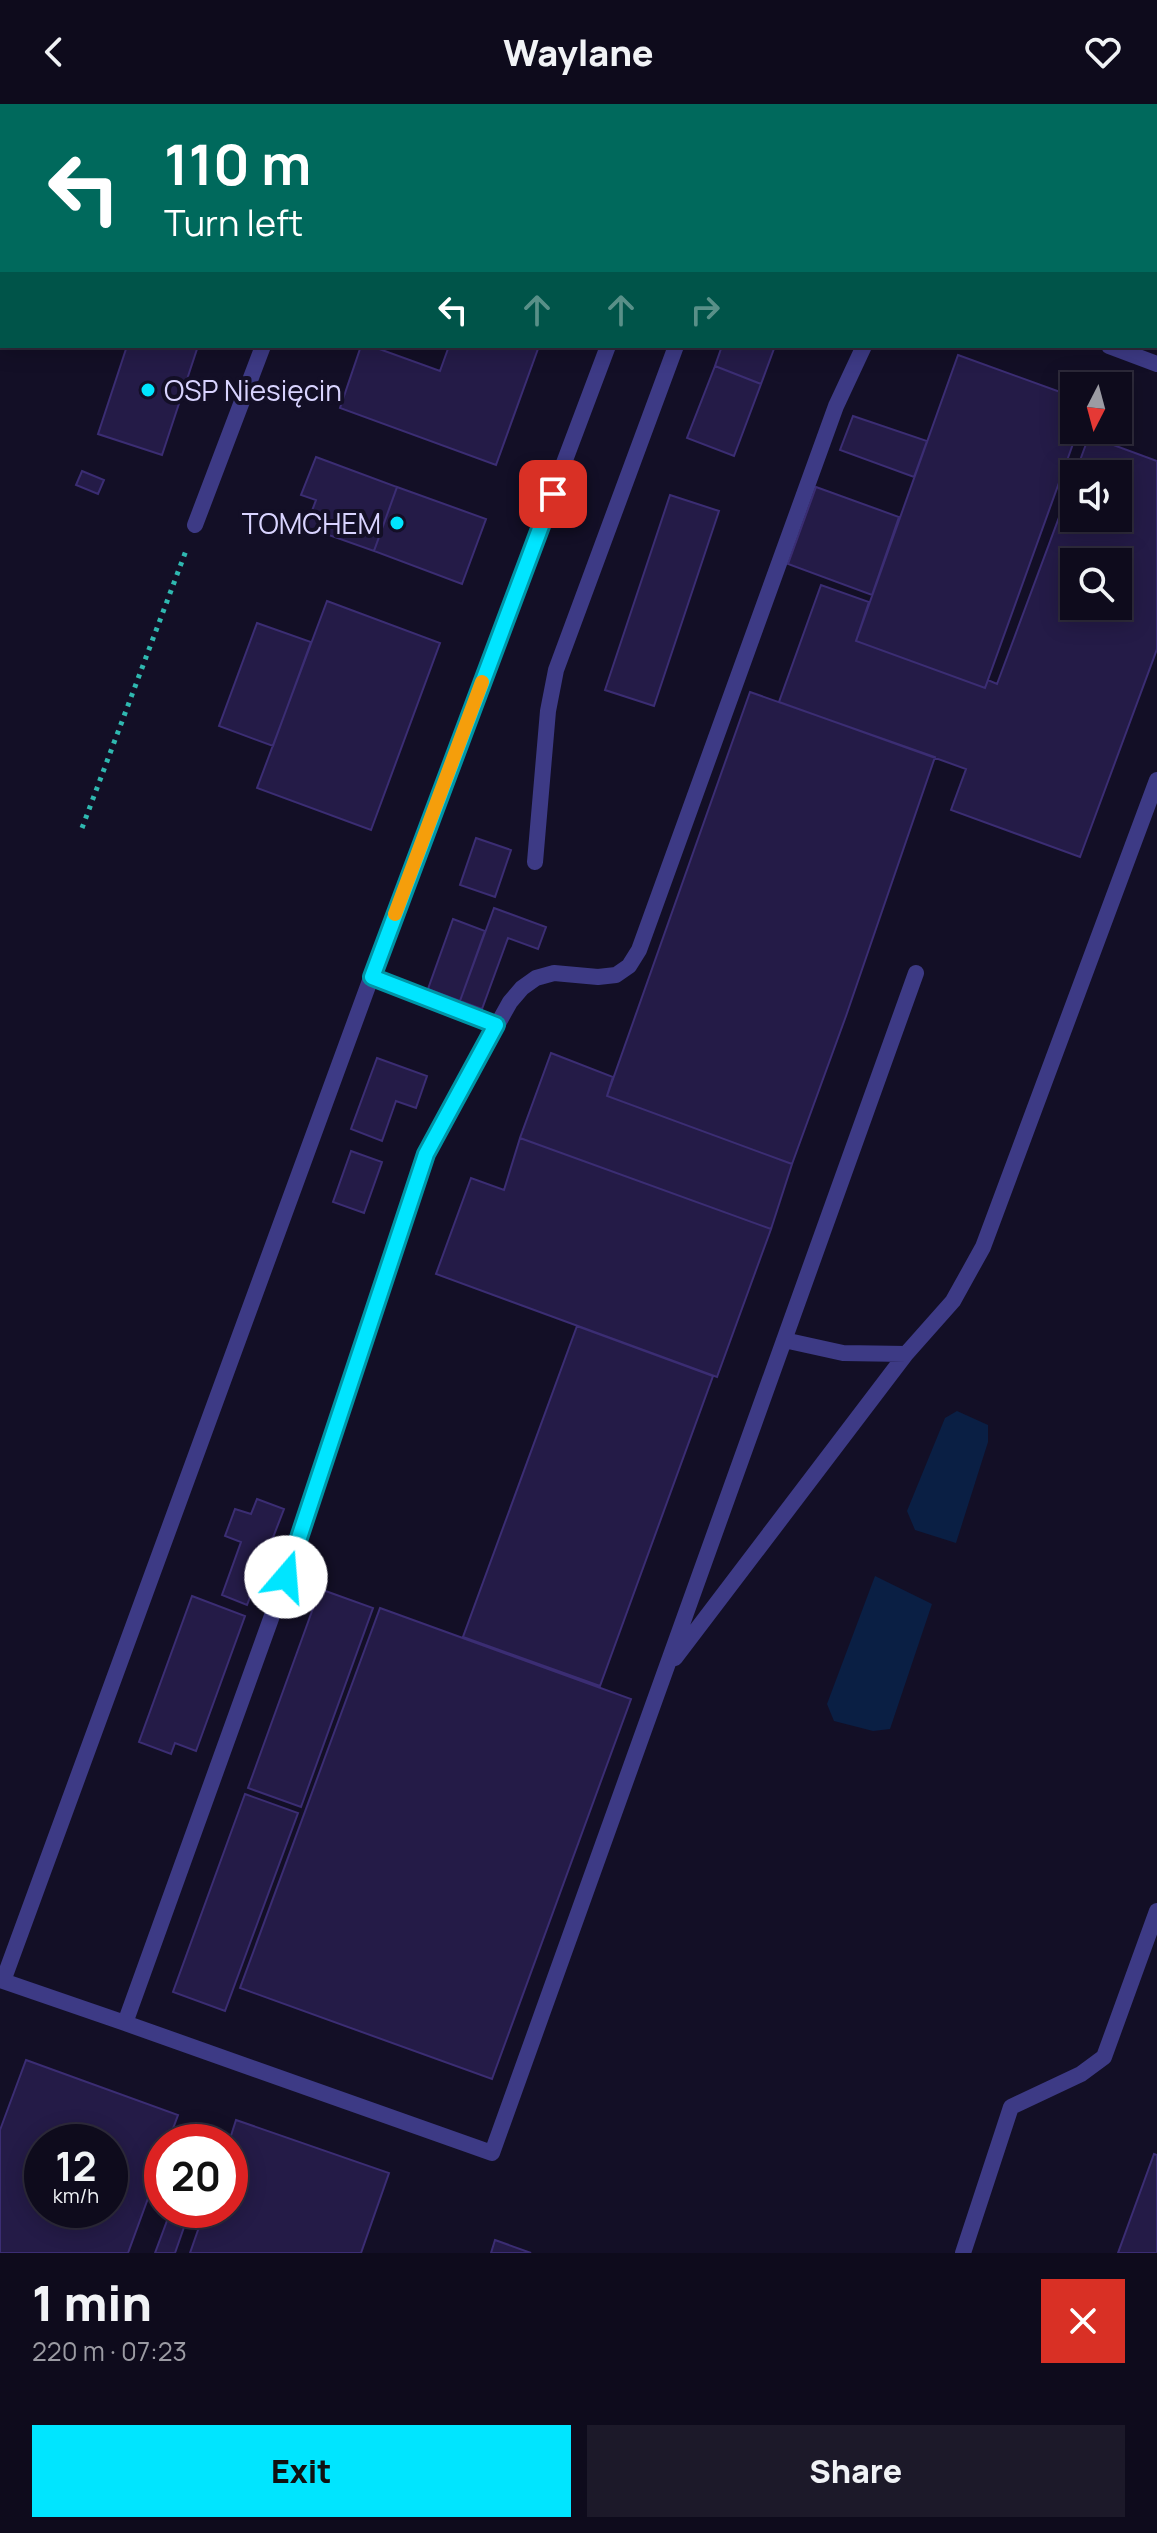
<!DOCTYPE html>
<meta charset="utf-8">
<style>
:root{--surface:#0e0b1c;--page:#1c1929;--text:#f1f3f6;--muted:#9b9ba3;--line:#2e2b3b;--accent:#00e5ff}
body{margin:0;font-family:Manrope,sans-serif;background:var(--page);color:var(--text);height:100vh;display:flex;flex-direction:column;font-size:30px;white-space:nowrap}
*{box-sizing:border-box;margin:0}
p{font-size:26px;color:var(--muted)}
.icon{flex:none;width:44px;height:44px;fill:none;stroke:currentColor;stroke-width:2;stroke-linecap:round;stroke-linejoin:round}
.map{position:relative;height:2149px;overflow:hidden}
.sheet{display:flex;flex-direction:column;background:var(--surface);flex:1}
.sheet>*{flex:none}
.hud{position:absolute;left:0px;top:0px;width:1158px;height:244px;box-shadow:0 4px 20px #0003,0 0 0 2px var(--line);background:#00695c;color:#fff;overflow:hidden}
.needle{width:52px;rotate:186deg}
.tools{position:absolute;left:1060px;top:268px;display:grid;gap:16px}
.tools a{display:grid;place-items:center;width:72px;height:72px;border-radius:0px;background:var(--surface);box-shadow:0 4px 20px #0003,0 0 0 2px var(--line);font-size:40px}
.speed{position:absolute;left:24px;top:2020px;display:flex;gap:16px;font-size:40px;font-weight:700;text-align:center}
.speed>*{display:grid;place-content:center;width:104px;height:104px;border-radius:50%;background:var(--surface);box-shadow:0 4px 20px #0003,0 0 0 2px var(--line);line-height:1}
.speed small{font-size:20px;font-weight:400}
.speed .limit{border:12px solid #d22;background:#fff;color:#111}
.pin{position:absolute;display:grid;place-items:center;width:68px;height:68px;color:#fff;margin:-34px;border-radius:16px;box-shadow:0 4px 12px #0006}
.me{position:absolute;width:88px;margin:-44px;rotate:18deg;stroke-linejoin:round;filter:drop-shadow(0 0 6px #0008)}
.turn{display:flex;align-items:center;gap:28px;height:168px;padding:0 32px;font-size:36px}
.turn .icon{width:104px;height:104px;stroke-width:2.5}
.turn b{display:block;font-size:56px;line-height:68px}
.lanes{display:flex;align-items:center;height:76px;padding:0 32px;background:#0003;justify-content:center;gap:40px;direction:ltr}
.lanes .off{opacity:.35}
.round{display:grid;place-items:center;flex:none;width:84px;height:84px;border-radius:0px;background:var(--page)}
.headline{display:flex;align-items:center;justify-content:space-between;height:136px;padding:0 32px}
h1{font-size:48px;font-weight:800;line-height:60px}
.primary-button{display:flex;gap:16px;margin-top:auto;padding:16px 32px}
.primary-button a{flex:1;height:92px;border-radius:0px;background:var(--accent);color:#111;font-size:32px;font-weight:800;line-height:92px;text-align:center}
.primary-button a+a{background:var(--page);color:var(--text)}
header{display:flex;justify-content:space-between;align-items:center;height:104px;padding:0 32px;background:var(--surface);font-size:36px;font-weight:800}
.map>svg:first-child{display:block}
.water{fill:#0a1f44}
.building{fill:#241b47;stroke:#3b2d73;stroke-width:2;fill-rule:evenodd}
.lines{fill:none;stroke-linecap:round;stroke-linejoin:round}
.path{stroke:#2fb8b0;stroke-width:5;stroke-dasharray:4 6;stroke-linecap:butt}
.lane{stroke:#3d3a85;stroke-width:16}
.secondary{stroke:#6f6bff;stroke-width:20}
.route-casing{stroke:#0095a6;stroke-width:20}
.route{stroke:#00e5ff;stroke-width:14}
.slow{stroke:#f59e0b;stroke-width:14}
.poi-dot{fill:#00e5ff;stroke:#130f26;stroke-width:3}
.labels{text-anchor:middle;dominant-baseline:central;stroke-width:8;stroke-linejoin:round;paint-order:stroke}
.poi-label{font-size:28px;fill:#d9d4ff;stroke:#130f26;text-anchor:start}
</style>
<header><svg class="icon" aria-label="back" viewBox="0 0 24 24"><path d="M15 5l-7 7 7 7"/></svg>Waylane<svg class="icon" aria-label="heart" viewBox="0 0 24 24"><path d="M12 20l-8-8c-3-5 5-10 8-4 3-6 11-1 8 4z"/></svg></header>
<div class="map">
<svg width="1157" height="2149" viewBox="0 0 1157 2149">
<rect width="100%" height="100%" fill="#130f26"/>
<!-- water -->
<path class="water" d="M957,1307L988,1321V1338L956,1439L915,1426L907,1407L945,1314Z
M875,1472L932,1500L890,1625L873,1627L834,1617L827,1600Z"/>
<!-- building -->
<path class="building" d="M127,242H198L162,351L98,330Z
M361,242H371L440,267L449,242H539L496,361L340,304Z
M722,242H775L761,280L715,262Z
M958,251L1074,293V326H1078L985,584L856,537Z
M715,262L761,280L734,352L687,334Z
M853,312L927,337L914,373L840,346Z
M1089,332L1157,357V545L1080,753L951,706L966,665L779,598L821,481L869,498L856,537L985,584L988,576L997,580L1074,373V414H1118V370H1075ZM1074,458H1118V502H1074Z
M316,353L397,383L374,447L306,423L316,396L301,391Z
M82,367L104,376L98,390L76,381Z
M397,383L486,415L462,480L374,447Z
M816,383L899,413L872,491L788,460Z
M670,391L719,407L654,602L605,586Z
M327,497L440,539L371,726L257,684Z
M257,519L311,538L273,642L219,622Z
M750,588L935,653L846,912L792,1060L607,992Z
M476,734L511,746L495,793L460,781Z
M494,804L546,823L538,845L508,834L482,905L460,897Z
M453,815L485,827L460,897L428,885Z
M551,949L613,973L607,992L792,1060L771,1125L520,1034Z
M377,954L427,972L416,1004L396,997L382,1037L351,1025Z
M520,1034L771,1125L717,1273L436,1170L471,1074L504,1086Z
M351,1047L382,1058L364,1109L333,1098Z
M577,1222L713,1272L600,1582L463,1533Z
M257,1395L284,1405L247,1501L222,1491L241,1438L225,1432L235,1405L251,1410Z
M320,1485L373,1504L301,1703L248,1684Z
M192,1492L245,1512L196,1647L175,1639L171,1650L139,1638Z
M380,1504L631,1595L492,1975L240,1884Z
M245,1690L298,1709L225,1907L173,1888Z
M26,1956L178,2011L168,2038H162V2056L128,2149H0V2026ZM42,2038H110V2106H42Z
M236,2016L389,2069L361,2149H190L205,2106H230L229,2038Z
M1154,2050L1157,2051V2149H1118Z
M171,2106H190L175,2149H155Z
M495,2136L531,2149H491Z"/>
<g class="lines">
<!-- path -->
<path class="path" d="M82,724L187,444"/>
<!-- lane -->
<path class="lane" d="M864,242L836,302L639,846L629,862L616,871L598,873L554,869L536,874L522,884L510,898L435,1032L418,1072L286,1473L125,1919L492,2049L916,869
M1109,242L1157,260
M195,421L263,242
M535,758L548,607L556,566L676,242
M372,873L496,921
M784,1236L843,1249L906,1250L953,1197L983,1143L1157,676
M675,1554L906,1250
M125,1919L3,1877L408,773L608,242
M963,2149L1011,2003L1081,1970L1104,1953L1157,1807"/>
<!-- secondary -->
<path class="secondary" d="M221,0L223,2
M1156,89H1157"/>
</g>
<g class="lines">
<!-- route casing -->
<g class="route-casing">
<path id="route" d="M286,1473L426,1050L496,921L372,873L553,390"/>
</g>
<!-- route -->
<use href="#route" class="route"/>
<!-- slow -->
<path class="slow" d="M395,810L482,578"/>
</g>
<!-- markers -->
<g class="poi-dot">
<circle cx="148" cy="286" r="8"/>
<circle cx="397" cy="419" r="8"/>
</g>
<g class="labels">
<!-- poi labels -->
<g class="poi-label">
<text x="164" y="286">OSP Niesięcin</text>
<text x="381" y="419" text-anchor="end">TOMCHEM</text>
</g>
</g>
</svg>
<div class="tools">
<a><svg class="needle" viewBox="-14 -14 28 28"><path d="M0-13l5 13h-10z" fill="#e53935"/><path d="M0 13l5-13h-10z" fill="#9b9ba3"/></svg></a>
<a><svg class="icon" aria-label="sound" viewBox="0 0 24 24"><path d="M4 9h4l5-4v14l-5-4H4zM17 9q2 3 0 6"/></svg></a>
<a><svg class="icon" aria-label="search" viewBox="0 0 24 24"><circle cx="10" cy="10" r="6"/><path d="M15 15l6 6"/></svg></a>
</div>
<div class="speed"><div>12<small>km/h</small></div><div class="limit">20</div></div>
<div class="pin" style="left:553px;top:390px;background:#d93025"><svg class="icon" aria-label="arrive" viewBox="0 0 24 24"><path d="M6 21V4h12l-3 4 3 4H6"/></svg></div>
<svg class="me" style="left:286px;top:1473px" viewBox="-20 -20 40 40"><circle r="19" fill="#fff"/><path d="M0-13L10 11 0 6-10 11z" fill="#00e5ff"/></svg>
<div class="hud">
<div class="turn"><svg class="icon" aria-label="left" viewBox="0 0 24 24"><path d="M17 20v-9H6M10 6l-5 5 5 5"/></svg><div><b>110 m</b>Turn left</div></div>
<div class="lanes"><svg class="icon" aria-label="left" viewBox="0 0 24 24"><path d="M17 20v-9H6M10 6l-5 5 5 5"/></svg><svg class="icon off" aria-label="ahead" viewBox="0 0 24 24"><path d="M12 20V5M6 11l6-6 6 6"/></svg><svg class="icon off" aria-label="ahead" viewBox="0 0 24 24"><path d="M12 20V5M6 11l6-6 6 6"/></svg><svg class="icon off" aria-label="right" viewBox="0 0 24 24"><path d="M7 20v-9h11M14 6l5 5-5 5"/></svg></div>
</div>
</div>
<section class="sheet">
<div class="headline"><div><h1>1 min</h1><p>220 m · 07:23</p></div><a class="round" style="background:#d93025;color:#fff"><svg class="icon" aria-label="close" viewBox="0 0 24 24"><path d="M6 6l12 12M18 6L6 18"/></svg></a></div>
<div class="primary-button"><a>Exit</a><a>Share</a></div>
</section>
